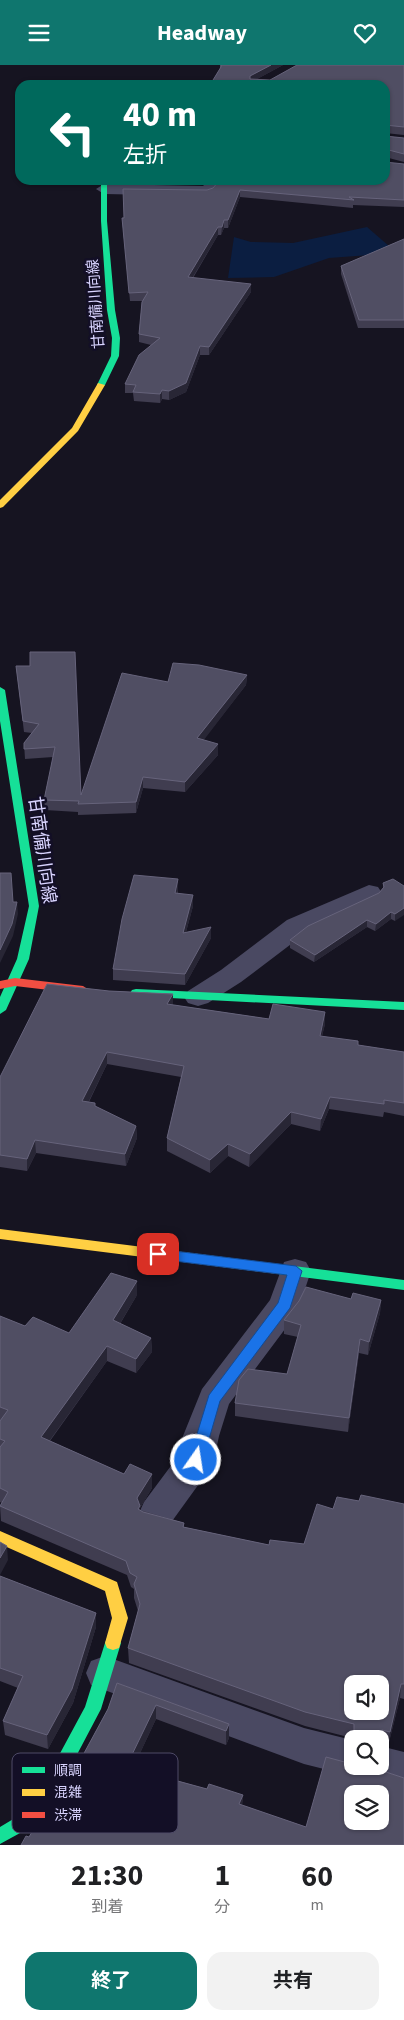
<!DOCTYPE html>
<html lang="ja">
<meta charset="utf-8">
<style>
:root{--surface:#fff;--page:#f2f2f2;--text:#202124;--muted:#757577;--accent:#0f766e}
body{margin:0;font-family:"Source Sans 3","Noto Sans JP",sans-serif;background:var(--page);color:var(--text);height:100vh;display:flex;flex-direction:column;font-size:19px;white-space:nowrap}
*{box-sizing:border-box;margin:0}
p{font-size:16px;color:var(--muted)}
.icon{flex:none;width:28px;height:28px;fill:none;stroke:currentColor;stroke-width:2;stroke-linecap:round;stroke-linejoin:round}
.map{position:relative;height:1780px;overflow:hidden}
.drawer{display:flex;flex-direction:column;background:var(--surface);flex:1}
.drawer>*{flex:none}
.banner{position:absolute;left:15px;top:15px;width:375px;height:105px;border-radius:15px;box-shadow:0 1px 4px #0004;background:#00695c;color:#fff;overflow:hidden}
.tools{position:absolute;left:344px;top:1610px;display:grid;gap:10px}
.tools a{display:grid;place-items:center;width:45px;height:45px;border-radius:10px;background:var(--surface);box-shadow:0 1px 4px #0004;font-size:25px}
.pin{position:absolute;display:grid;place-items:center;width:42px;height:42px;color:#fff;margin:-21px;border-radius:10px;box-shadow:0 2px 8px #0006}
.me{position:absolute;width:55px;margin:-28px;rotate:13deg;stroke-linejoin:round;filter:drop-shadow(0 0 4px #0008)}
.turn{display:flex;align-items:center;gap:18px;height:105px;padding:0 25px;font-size:22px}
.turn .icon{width:65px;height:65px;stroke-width:2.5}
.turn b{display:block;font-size:35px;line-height:42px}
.eta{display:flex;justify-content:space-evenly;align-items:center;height:85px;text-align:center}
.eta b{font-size:30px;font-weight:700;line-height:35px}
.primary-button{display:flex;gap:10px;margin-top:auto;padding:10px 25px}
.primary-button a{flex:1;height:58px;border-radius:15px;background:var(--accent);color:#fff;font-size:20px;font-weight:700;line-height:58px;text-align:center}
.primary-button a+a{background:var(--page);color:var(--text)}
header{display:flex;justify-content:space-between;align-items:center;height:65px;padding:0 25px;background:var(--accent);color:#fff;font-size:22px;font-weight:700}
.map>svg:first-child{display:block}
.water{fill:#0b1e41}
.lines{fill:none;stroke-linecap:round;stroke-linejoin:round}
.street{fill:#4a4962;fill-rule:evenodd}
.fast{fill:#16e098;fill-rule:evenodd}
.slow{fill:#ffcf43;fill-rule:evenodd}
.jam{fill:#f24e42;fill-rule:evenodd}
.wall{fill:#403d50}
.shaded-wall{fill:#282635}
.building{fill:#504e63;stroke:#66637b;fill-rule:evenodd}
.route{fill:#1a73e8;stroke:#114b97}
.labels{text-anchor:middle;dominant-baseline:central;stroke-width:5;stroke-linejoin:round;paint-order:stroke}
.far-street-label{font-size:15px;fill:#d9d4ff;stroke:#130f26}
.street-label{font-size:18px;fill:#d9d4ff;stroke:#130f26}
.key{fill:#130f26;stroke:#4e4a67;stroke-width:1}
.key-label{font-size:14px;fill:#d9d4ff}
</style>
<header><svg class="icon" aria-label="menu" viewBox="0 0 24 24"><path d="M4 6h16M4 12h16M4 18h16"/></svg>Headway<svg class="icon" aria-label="heart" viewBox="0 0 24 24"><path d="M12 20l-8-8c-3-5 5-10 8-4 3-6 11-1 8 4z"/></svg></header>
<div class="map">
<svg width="404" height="1780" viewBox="0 0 404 1780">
<rect width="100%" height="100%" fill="#161421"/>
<!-- water -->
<path class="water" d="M367,162L397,188L329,193L274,212L228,213L234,172L251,177L293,178Z"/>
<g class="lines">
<!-- street -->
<path class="street" d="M209,115H226L212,129L207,131L104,129L96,124L104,119L203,121Z
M369,820L378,822L382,828L378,834L307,867L241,917L208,938L198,941L188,938L184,932L188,926L221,905L287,855Z
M295,1194L306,1197L311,1206L297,1248L229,1339L219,1371L214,1395L209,1405L170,1459L157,1463L144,1459L139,1448L144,1437L179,1390L183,1371L202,1324L270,1235L284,1197Z
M105,1591L304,1663L352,1675V1701H380V1681L404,1687V1725L366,1713L363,1707L352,1711L304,1699L91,1620L86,1608L91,1596Z"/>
<!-- fast -->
<path class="fast" d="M101,115H107V156L115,245L120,273L119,291L105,320L101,322L97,320L111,291L112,273L107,245L101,156Z
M0,622L5,625L39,841L29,894L6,945L0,949V932L17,894L29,841L0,656Z
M136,924L404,937V945L132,931L130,928L132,925Z
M278,1199L404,1215V1225L278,1209L273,1207L271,1204L273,1201Z
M113,1571L119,1573L121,1578L101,1644L42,1756L0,1779V1762L30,1744L85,1642L105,1578L107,1573Z"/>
<!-- slow -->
<path class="slow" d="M98,318L105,320L78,366L3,442L0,443V435L72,363Z
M0,1164L278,1199L283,1201L285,1204L283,1207L278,1209L0,1174Z
M0,1466L117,1517L128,1553L119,1583L113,1585L107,1583L105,1578L112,1553L105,1526L0,1479Z"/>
<!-- jam -->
<path class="jam" d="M15,913L83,921L89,925L83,929L15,921L0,924V916Z"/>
</g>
<!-- wall -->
<path class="wall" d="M220,0H283L257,14L270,15L404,0V70L385,68V20H210L220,4Z
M385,71L404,73V97L385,92Z
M404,99V142L353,140V143L240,132L228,163H224L221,170H218L193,213L251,227L209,290H200L186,327L169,335L162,334L160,338L134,336L133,328H125V319L151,280L139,277V269L142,236H130L122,153L213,123Z
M136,115H207L202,119L136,118Z
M404,174V263H358L341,209V201Z
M16,601L81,730L168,617L247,610L246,620L203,675L218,690L185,727L143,723L136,748L78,750V747L45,745L44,735L53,692L25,694L24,678L32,668L24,667Z
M178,814V828L193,841L186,867L211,873L185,920L113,915V904Z
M383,818L404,821L395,856L391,854L375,866L367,862L314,897L290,883V875L379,828L383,823Z
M109,926L173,929V940L269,954L325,947V959L322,971L358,980L404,987V1051L384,1047L383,1052L329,1044L320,1066L291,1059L249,1102L228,1091L210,1108L167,1086V1073L181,1012L107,999L89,1037L96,1042L136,1061L137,1073L126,1101L36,1088L27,1106L0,1102V1012Z
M137,1230L120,1259L151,1273L152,1287L136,1308L107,1296L50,1376L124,1409H152V1423L140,1443V1445L184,1458V1462L269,1480L304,1479L333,1444L359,1436L404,1439V1634L400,1633L388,1681L380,1679V1674H352V1673L305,1661L129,1598L128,1583L138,1546L134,1533V1524L131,1522L127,1510L1,1456L0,1441L2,1438L0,1437V1251L25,1261L69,1268Z
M351,1234L381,1235L380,1248L368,1290L359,1288L348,1367L235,1351V1338L287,1309L298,1272L284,1269V1255Z
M0,1511L96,1548V1562L73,1638L48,1684L5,1670L3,1656L18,1623L0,1616Z
M117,1618L229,1659V1673L226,1680L156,1654L133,1703L207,1724L243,1730L242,1740L306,1762L404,1780L29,1772L50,1751L108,1644Z"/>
<!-- shaded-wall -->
<path class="shaded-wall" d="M271,0H283L250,18V20V11Z
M202,115H207L202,119Z
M240,125V132L228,163V155Z
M224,155V163L221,170L222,162Z
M218,162V170L188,220V212Z
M251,219V227L209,290V282Z
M200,281V290L186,327L169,335V326Z
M162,325V334L160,338V329Z
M247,610L246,620L197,684V673Z
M218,679V690L185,727V717Z
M143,712V723L136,748V737Z
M178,814V825L175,839V828Z
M193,830V841L183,878V868Z
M17,837L18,849L13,871L0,898V885Z
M404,843V850L395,856V849Z
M391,847V854L375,866L376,859Z
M367,855V862L314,897L315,890Z
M211,862V873L185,920V909Z
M173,929V941L167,939Z
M325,947V959L319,983L320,971Z
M107,987V999L83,1048L82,1036Z
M330,1032L329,1044L320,1066L321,1054Z
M291,1047V1059L249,1102L250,1089Z
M136,1061L137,1073L126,1101L125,1089Z
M35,1075L36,1088L27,1106V1094Z
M228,1079V1091L210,1108V1095Z
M137,1216V1230L113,1270V1255Z
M381,1235L380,1248L368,1290L369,1277Z
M151,1273L152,1287L136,1308V1294Z
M360,1274L359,1288L348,1367L349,1353Z
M107,1281V1296L42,1386L41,1372Z
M152,1409V1423L140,1443V1455L138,1458L137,1433Z
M7,1481L8,1495L0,1510V1493Z
M96,1548V1562L73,1638L48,1684L47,1670Z
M401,1619L400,1633L388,1681L390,1667Z
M156,1640V1654L127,1716L126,1702Z
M229,1659V1673L226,1680V1666Z
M382,1665L380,1679V1680V1674H379V1667Z
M243,1730L242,1743L239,1739Z"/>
<!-- building -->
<path class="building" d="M221,0H271L250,11V14L270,15L297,0H404V62L385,60V20H210L221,2Z
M385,71L404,73V89L385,84Z
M385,97L404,99V135L349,132L354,135L240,125L228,155H224L222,162H218L188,212L251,219L209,282L200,281L186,318L169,326L162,325L160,329L133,327L136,320L125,319L139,290L160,273L139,269L142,237L148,227L129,228L122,153H124L123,124L207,125L213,123L220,115H385Z
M404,174V255H359L341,201Z
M30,587H75L81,730L122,608L168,617L173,598L199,600L247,610L197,673L218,679L185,717L143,712L136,737L78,739L79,736L44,735L55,682L24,684V678L39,659L23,656L16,601H30Z
M0,808H11L13,837H17L12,859L0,885Z
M134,810L178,814L175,828L193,830L183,868L211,862L185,909L113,904L122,854Z
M393,814L404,821V843L395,849L391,847L376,859L367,855L315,890L290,875L308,861L379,828L384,822L383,818Z
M47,919L109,926L173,929L167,939L269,954L273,939L325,947L320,971L358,976V980L404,987V1038L384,1035V1039L330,1032L321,1054L291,1047L250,1089L228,1079L210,1095L167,1073L184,1001L107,987L82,1036L95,1038V1041L136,1061L125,1089L35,1075L27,1094L0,1090V1012Z
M111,1208L137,1216L113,1255L151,1273L136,1294L107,1281L41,1372L124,1409L130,1399L152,1409L137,1433L140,1441L138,1444L143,1447L184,1458L183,1462L269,1480L270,1475L304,1479L317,1439L333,1444L337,1432L359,1436L361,1430L404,1439V1619H401L390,1667L382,1665L379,1667V1674H354V1659L305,1647L128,1583L140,1539L134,1519L137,1512L130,1508L126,1496L0,1441L8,1427L0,1423V1382L5,1376L0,1374V1356L8,1345L0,1342V1251L25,1261L33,1252L69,1268ZM352,1619H380V1646H352Z
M306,1222L351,1234L353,1228L381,1235L369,1277L360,1274L349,1353L235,1338L239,1315L248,1304L287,1309L301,1260L284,1255L299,1236Z
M0,1477L7,1481L0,1493Z
M0,1511L96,1548L72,1624L47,1670L3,1656L23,1611L0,1603Z
M117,1618L229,1659L226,1666L156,1640L126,1702L207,1724L209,1719L243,1730L239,1739L306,1762L326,1692L352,1699V1701H368L404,1713V1780H21L26,1771L29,1772L36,1760L50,1751L108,1644ZM352,1729H380V1756H352Z"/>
<!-- route -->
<path class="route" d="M158,1184L296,1201L302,1206L290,1243L220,1336L203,1395L201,1399H191L189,1395L209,1330L278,1238L287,1210L158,1194L151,1189Z"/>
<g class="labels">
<!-- far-street labels -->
<g class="far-street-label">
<text transform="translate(96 239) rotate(-94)">甘南備川向線</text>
</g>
<!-- street labels -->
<g class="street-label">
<text transform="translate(42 785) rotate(82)">甘南備川向線</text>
</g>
</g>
<!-- legend -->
<rect x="12" y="1688" width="166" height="80" rx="8" class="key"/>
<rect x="22" y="1702" width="23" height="6" fill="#16e098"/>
<rect x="22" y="1724" width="23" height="7" fill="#ffcf43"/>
<rect x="22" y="1747" width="23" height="6" fill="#f24e42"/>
<g class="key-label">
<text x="54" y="1710">順調</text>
<text x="54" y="1732">混雑</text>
<text x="54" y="1755">渋滞</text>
</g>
</svg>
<div class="tools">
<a><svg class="icon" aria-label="sound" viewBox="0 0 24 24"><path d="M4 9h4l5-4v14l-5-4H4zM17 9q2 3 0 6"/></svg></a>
<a><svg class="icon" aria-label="search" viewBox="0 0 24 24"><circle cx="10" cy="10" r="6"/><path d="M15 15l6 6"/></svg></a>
<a><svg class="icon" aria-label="layers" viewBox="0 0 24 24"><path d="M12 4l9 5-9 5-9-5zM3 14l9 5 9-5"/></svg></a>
</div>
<div class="pin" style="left:158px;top:1189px;background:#d93025"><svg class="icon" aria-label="arrive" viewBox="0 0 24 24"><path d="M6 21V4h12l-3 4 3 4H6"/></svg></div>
<svg class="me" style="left:196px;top:1395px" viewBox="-20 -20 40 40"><circle r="17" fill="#1a73e8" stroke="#fff" stroke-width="3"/><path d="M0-11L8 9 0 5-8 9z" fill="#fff"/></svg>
<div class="banner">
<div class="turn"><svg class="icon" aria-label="left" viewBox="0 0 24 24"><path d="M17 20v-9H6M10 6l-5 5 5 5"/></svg><div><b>40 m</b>左折</div></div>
</div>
</div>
<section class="drawer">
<div class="eta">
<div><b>21:30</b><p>到着</p></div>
<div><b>1</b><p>分</p></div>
<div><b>60</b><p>m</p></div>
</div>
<div class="primary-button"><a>終了</a><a>共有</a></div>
</section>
